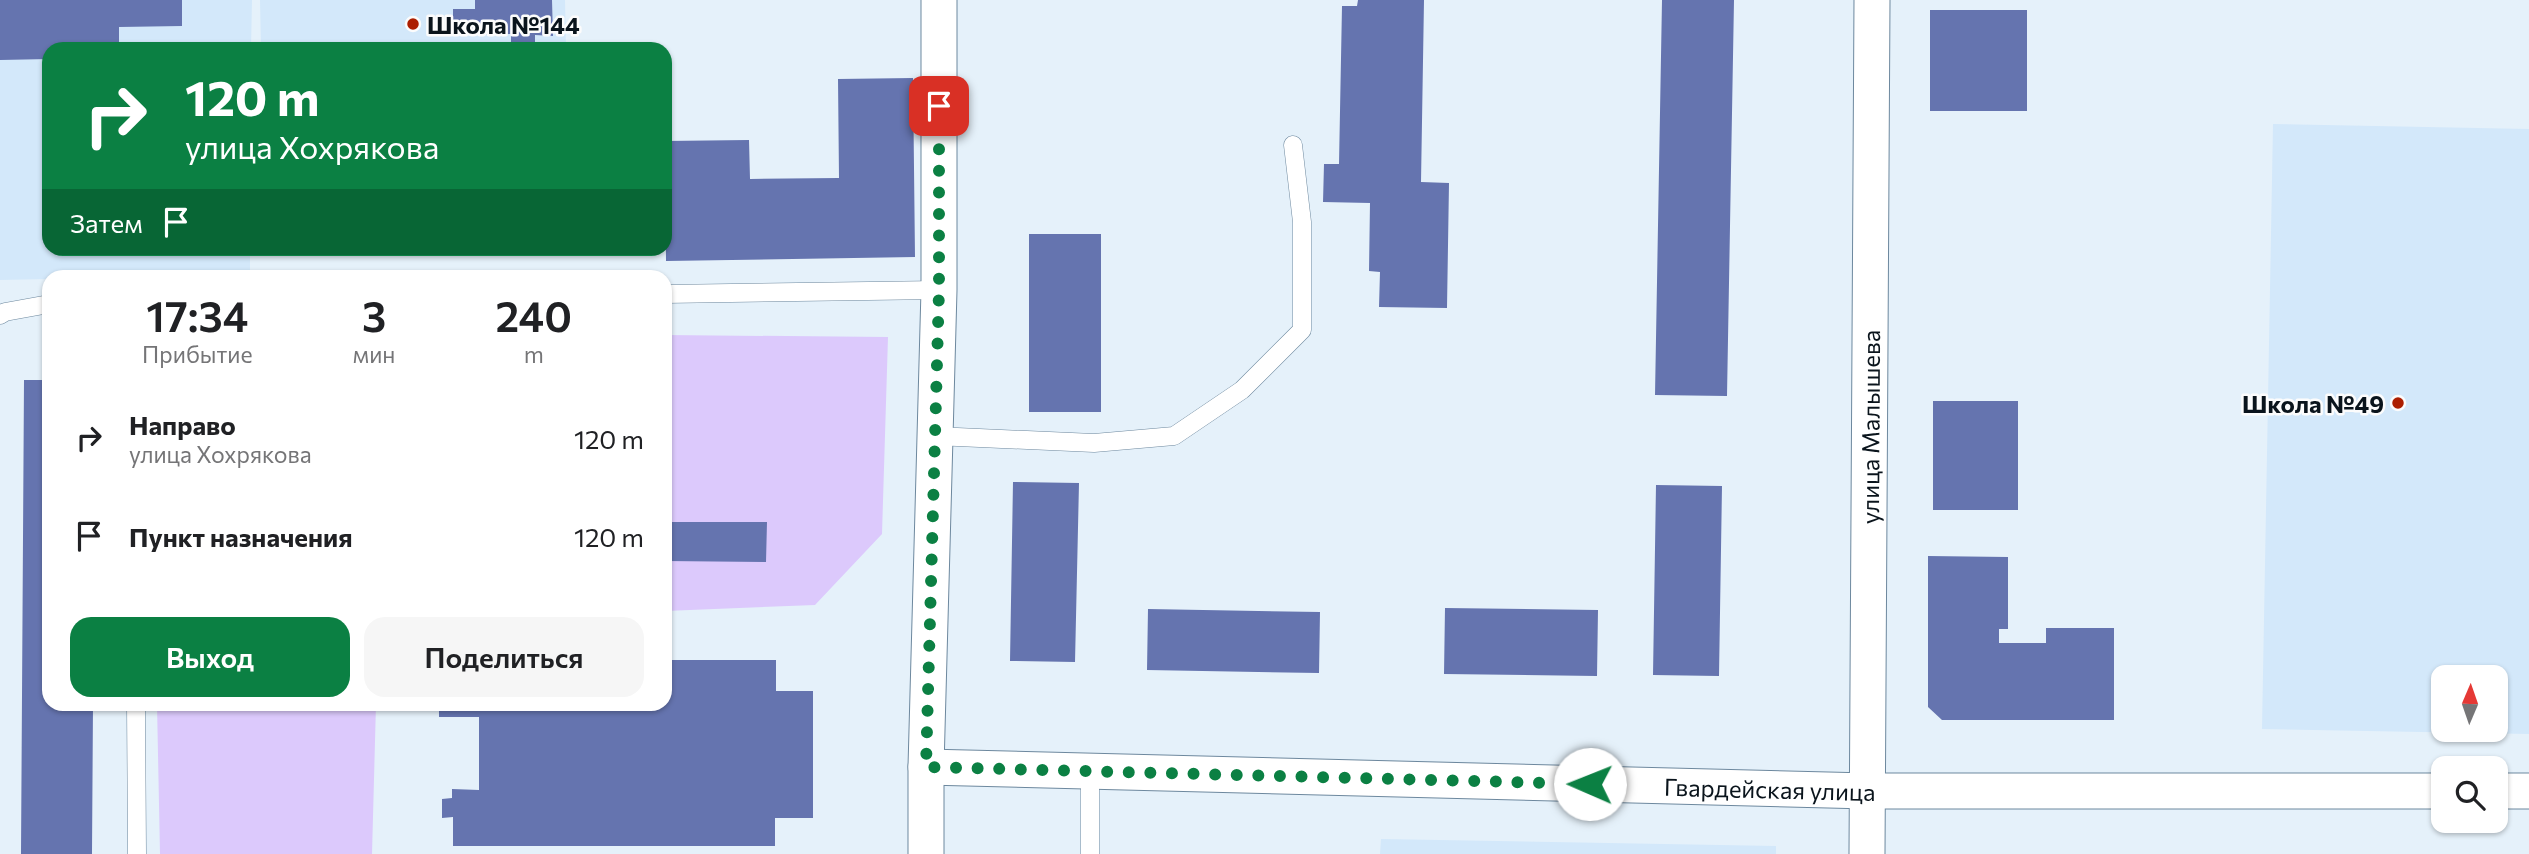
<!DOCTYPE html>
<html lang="ru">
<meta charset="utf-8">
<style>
:root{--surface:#fff;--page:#f6f6f6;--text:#202124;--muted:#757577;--accent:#0b8043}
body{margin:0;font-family:Commissioner,sans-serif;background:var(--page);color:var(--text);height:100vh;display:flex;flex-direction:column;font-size:26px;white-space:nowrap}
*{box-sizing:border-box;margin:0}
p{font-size:23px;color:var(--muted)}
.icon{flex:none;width:38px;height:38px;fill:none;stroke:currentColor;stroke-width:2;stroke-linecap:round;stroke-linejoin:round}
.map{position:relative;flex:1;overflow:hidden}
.panel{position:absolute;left:42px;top:270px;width:630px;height:441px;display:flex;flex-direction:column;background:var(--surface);border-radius:21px;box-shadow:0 2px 5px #0004}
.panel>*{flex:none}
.guide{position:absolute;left:42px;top:42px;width:630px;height:214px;border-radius:21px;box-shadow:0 2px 5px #0004;background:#0b8043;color:#fff;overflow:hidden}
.needle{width:46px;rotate:2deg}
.tools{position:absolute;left:2431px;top:665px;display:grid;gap:14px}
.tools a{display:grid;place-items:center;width:77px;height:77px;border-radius:14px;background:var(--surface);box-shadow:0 2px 5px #0004;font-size:35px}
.pin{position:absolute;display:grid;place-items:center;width:60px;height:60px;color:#fff;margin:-30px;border-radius:14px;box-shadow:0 4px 10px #0006}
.me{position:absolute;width:77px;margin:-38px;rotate:271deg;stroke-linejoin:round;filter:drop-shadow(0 0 5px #0008)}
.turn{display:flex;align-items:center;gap:24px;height:147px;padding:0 28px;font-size:32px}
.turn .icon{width:91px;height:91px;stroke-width:2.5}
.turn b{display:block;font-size:49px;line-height:60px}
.then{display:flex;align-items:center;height:66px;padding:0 28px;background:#0003;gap:14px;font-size:26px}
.eta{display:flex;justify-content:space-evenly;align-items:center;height:119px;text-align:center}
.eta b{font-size:42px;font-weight:600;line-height:49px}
.cta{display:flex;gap:14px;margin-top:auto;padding:14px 28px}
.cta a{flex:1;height:80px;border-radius:21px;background:var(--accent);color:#fff;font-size:28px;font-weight:600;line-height:80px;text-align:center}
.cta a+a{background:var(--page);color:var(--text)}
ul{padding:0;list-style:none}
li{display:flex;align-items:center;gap:21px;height:98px;padding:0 28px}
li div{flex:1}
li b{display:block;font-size:26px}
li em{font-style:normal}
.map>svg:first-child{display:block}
.built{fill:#d3e8fa;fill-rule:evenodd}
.green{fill:#dcc9fc}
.building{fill:#6574af}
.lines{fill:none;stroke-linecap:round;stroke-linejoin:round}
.service-casing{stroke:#6d889e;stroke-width:19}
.minor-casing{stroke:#6d889e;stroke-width:37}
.service{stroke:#fff;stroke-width:18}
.minor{stroke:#fff;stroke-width:35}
.route{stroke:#0b8043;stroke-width:12;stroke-dasharray:0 21.6}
.poi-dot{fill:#ac1e00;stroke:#fcfcfc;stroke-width:2.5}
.labels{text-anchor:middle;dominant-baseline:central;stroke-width:5;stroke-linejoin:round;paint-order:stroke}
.poi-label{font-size:24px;font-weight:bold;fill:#0a141c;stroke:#fcfcfc;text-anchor:start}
.street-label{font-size:24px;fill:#0a141c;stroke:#fcfcfc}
</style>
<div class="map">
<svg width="2529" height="854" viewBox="0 0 2529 854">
<rect width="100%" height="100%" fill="#e5f1fa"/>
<!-- built -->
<path class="built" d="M0,0H252L251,49H49V248L250,249V276H49V279L0,280Z
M260,0H565L566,49H261Z
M2273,124L2529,129V734L2262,729ZM2496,677V730H2443V677Z
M570,248L266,252V248Z
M1381,839L1776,846V854H1380Z"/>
<!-- green -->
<path class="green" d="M665,335L888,337L882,534L815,605L665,611Z
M157,704H376L372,854H160Z"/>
<!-- building -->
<path class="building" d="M0,0H182V26L119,27V49H49V59L0,60Z
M475,0H552L553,36L535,35V49H511V34L453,35V9H475Z
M1358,0H1424L1421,182L1449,183L1447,308L1379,307L1380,272L1369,271L1370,203L1323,202L1324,164H1339L1342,6H1357Z
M1662,0H1734L1727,396L1655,395Z
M1930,10H2027V111H1930Z
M913,78L915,257L666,261L665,141L749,140L750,179L839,178L838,79Z
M1029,234H1101V412H1029Z
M24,380H49V704H93L92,854H21Z
M1933,401H2018V510H1933Z
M1013,482L1079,483L1075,662L1010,661Z
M1656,485L1722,486L1719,676L1653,675Z
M665,522H767L766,562L665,561Z
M1928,556L2008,557V629H1999V643H2046V628H2114V720H1942L1928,707Z
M1445,608L1598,610L1597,676L1444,674Z
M1148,609L1320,612L1319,673L1147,670Z
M665,660H776V691H813V818H775V846H453V817L442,818V799L452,798V789L479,790V717H439V704H665Z"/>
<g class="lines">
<!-- service casing -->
<g class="service-casing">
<path id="service" d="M665,294L939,290
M0,315L5,312L49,304
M935,436L1094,443L1174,436L1242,390L1302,330V222L1293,145
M136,704L137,854
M1090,771V854"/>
</g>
<!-- minor casing -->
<g class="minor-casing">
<g id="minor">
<path id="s1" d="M926,767L1868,791H2443"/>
<path d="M2496,791H2529"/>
<path d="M926,854V767L939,290V0"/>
<path id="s2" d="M1867,854L1872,0"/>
</g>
</g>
<!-- service -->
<use href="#service" class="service"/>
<!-- minor -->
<use href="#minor" class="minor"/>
</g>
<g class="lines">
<!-- route -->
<path class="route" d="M939,106V290L926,767L1590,784"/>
</g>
<!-- markers -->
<g class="poi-dot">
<circle cx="413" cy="24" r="7"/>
<circle cx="2398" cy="403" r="7"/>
</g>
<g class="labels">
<!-- poi labels -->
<g class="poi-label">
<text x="427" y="24">Школа №144</text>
<text x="2384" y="403" text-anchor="end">Школа №49</text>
</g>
<!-- street labels -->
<g class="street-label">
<text stroke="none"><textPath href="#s2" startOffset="427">улица Малышева</textPath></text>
<text stroke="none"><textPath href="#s1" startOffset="844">Гвардейская улица</textPath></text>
</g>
</g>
</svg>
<div class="tools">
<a><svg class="needle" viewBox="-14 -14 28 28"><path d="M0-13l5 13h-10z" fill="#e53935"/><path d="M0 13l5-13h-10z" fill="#757577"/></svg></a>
<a><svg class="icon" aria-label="search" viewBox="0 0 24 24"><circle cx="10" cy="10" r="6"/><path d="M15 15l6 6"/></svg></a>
</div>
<div class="pin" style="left:939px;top:106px;background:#d93025"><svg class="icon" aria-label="arrive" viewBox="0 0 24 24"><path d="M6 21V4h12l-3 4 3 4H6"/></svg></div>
<svg class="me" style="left:1590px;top:784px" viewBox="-20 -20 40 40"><circle r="19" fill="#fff"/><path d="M0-13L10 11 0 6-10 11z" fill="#0b8043"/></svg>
<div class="guide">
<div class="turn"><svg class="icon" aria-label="right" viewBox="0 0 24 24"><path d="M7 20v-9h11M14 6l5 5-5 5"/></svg><div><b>120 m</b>улица Хохрякова</div></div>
<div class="then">Затем<svg class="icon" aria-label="arrive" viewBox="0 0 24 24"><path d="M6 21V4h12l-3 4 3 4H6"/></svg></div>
</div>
<section class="panel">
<div class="eta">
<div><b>17:34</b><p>Прибытие</p></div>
<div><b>3</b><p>мин</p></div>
<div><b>240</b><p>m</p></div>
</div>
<ul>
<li><svg class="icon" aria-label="right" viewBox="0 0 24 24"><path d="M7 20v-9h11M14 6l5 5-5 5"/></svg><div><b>Направо</b><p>улица Хохрякова</p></div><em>120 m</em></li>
<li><svg class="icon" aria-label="arrive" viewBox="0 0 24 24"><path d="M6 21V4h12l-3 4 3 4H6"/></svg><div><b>Пункт назначения</b></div><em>120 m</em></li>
</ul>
<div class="cta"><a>Выход</a><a>Поделиться</a></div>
</section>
</div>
